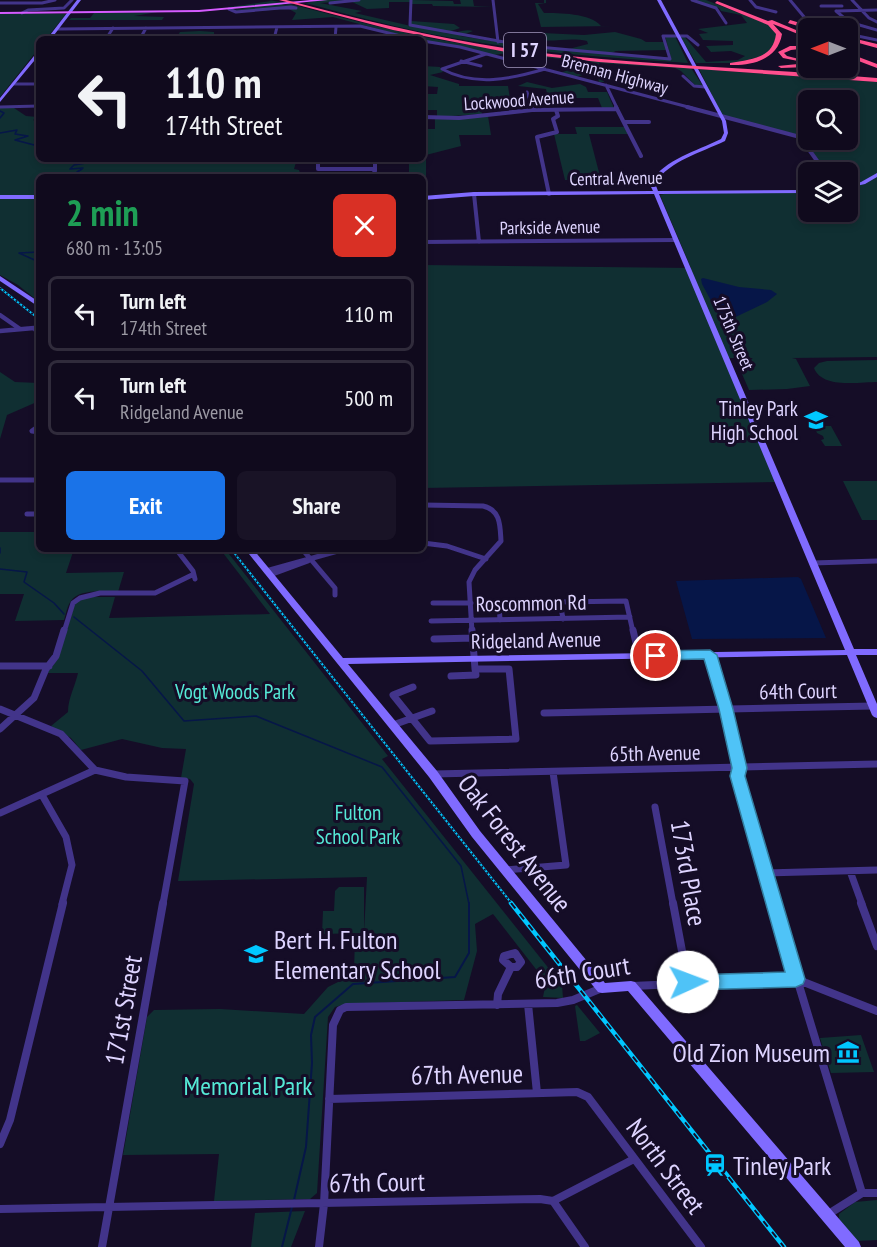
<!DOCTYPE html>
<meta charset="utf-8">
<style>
:root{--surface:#100a1d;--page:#191326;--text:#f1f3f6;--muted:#9c9aa4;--line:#302b3b;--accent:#1a73e8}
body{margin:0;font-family:"PT Sans Narrow",sans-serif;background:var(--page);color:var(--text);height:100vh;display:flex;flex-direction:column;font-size:22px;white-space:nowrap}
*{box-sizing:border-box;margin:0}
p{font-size:20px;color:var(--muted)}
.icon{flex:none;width:33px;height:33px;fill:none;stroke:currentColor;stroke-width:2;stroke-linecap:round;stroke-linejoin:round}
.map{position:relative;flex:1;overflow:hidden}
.panel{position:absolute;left:36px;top:174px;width:390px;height:378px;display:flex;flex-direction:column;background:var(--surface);border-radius:9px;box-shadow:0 3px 9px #0003,0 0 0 2px var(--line)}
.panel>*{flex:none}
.top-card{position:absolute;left:36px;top:36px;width:390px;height:126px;border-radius:9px;box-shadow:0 3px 9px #0003,0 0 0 2px var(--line);background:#100a1d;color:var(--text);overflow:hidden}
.needle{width:39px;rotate:270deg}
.buttons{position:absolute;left:798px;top:18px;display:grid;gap:12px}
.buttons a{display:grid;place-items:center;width:60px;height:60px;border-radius:9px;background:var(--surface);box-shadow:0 3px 9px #0003,0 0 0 2px var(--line);font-size:30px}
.pin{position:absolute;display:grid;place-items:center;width:51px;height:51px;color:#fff;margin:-26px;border:3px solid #fff;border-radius:50%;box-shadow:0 2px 6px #0007}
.me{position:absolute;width:66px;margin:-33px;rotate:88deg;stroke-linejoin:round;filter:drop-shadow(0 0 4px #0008)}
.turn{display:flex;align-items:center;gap:21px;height:126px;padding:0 30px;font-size:27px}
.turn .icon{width:78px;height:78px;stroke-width:2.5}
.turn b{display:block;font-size:42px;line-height:51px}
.round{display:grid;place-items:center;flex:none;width:63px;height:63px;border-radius:9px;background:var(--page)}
.head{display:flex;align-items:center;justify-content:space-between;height:102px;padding:0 30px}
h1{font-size:36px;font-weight:700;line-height:45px;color:#1e9e55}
.action{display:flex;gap:12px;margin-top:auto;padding:12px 30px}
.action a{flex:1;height:69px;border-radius:9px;background:var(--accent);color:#fff;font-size:24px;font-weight:700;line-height:69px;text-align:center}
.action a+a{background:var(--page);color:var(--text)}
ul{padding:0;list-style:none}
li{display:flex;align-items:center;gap:18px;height:75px;margin:0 12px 9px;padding:0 18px;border:3px solid var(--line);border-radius:9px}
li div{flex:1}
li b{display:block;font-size:22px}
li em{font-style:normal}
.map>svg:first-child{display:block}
.green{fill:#102f32;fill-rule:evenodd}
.water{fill:#061648}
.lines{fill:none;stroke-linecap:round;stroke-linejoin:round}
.stream-far1{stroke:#061648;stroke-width:1.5}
.stream{stroke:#061648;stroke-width:2}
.street-far5{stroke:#42348a;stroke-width:3}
.street-far4{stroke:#42348a;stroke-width:4}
.street-far3{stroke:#42348a;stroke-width:4.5}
.street-far2{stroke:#42348a;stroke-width:5}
.street-far1{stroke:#42348a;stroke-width:7}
.street{stroke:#42348a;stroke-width:8}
.secondary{fill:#806bff;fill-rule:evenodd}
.primary{fill:#d55bff;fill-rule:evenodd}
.highway{fill:#ff4f8e;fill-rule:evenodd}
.rail-far1-casing{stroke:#00c7ff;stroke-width:2}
.rail-casing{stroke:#00c7ff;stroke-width:4.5}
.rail-far1{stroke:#150d27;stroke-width:1.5;stroke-dasharray:2;stroke-linecap:butt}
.rail{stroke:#150d27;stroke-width:2;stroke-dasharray:7;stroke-linecap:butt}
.route{fill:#4fc3f7;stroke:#337fa1;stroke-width:1.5}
.labels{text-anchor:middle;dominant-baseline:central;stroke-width:6;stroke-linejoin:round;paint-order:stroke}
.far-street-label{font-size:18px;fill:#ded4ff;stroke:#150d27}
.shield{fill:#150d27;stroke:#a298be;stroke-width:1.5}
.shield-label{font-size:20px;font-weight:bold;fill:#ded4ff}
.poi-label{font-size:21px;fill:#ded4ff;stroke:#150d27;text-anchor:end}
.street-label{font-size:21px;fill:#ded4ff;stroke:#150d27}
.park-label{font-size:21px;fill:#55e9d6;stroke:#150d27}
.near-street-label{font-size:26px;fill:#ded4ff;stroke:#150d27}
.near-poi-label{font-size:26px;fill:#ded4ff;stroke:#150d27;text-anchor:start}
.near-park-label{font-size:26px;fill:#55e9d6;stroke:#150d27}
</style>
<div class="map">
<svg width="877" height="1247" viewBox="0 0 877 1247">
<rect width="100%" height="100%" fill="#150d27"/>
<!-- green -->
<path class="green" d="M269,0L285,3L282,5L290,4C352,20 414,37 477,46C548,57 620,61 691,68L703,86H696L681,71L675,68L599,63L604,82H599L596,71L576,77L560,73L586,64L591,66V62L542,57L532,59L507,53L494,55L404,36L333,17L292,20L296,13L289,9L235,12L233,10L255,7H229L271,1Z
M320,0H410V2H389V8L367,9L350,1L320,3L362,11L355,13L415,27L411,24V21L454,24L460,28L445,33C455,35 463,28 473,31L460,36L530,47L671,58L665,36H675L688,63C609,58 530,52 452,38C402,29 354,16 305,3Z
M412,0L453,1L454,4H461L460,0H473L474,6L493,7L433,6L432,4H412Z
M544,0H546V3L538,4L544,13C558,13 591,13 601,26H613L541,27L535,3H544Z
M694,0H706L770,25L776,32V42L767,55L736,63H696L680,36H684L706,62L738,60L745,56L731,51L711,52L706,46L733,45V41L703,40L699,34L708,33L698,29L747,23L741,15L721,11L719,8Z
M158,12L134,16L164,17L162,20H69L71,18H90L94,13Z
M0,13L66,14L46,39H39V48L0,97Z
M200,31L214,32V34L234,35V37H258L257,39H157L160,35H178L180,32Z
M615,32L641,39L646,42H664L667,50L616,51L609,54L565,50L588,44L587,41C571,37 556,42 539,40L544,38L542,33L584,35Z
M424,66L440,67L443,72L430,75L459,84V86H508L511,106H491V109H481L482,114L437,117V110H425L427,94H437L438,87L423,86Z
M699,69L877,82V357L792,358L796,359L810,386L787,389L749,390L739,367L753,358H729L777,482L423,488V265L691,268L660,195L664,194L808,192V212H848V172H827L800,136L722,115ZM808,100H848V140H808Z
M527,82L552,88L580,84L586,87L588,92H607L614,108H602L598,98H570L571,102H549L546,89L518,86Z
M0,108H14L26,116L38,117L33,120L39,123V159H297L294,169L299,170L300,173L345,177H39V302L18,285L0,275Z
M488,116L491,135H459L461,146L426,155V177H409V159H423V129H435V119Z
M575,127H627L630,134H589L601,180H565L554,134H577Z
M877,360V382C860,382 822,389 814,368L819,363L827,361Z
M0,372L15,382L39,383V401L7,415L0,439Z
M814,426H831L842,446H825L821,440L824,439L823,436L817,433Z
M843,481H877V520H862Z
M0,532H39V549H74L66,573L124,572L118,592C105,592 79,588 71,601C67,606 66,614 64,620L15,621L24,594H0Z
M220,549H225L388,756L382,759L562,985L563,998L543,997L546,982L493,914L475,924L477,951L464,1000L346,1004L335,1007L328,1017L317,1193L310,1199L214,1201L219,1154L123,1155L147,1017L154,1010L220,1009L304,1014L328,987L354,974L355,934L363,933L322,934L323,911H334L335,891L339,887H364V932L367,877L178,881L194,784L190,779L181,778L186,749L162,748L122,739L81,750L71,738L51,726L68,712C68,698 75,687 78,673H47L58,659L75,603L86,597H115L109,618L270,614Z
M577,1005L600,1033L585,1041H580L575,1006Z
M861,1035L874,1072L831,1073L820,1038Z
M877,1200V1240L857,1241L839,1219V1214L855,1202Z
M305,1211L291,1247H251L255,1213Z"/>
<!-- water -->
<path class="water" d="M703,278L739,287L771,290L777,294L767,302L723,323L702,284L701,279Z
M798,577L801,579L826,638L692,639L676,581Z"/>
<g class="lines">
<!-- stream-far1 -->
<path class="stream-far1" d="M0,111L4,113L0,118
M0,133L17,130L15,134L28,136L15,140L38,146L39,150
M77,159L86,163L74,165L70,169L83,168
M76,177L77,172L82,169
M39,252L19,253L39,262
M0,548V553
M0,569L27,572L24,582L54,603L64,614
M74,617L142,671L184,721L256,716L382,767L461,866L469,904"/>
<!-- stream -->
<path class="stream" d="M294,1200L306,1147L312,1063L311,1035L315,1017L353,984L455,977L469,953V903
M282,1247L292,1207"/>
<!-- street-far5 -->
<path class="street-far5" d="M411,0L410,25L527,46L670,59L663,36H687L698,45
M493,0L498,42
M692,0L716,8L726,23
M750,0L756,7L776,12
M790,0L810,24L827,28
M852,0L869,18L877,22
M0,3H42L55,0
M330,3L359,0
M821,6H842
M291,7L296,8H280Z
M229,9L236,12L280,8
M836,11L849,22L877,30
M836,11L877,10
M22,13L28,10L64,8L72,0
M58,29L360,26L413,39
M848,34L877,40
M106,39L113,28
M140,39L146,28
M274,39L277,27
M335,39L336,27
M423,41L460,47L692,108
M486,54L442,69C475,87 511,79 545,69
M461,61L481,66
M683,76L694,86L705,87
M13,84H39
M606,85L617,108
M527,92L532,108
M0,107L39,106"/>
<!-- street-far4 -->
<path class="street-far4" d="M531,107L532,110
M616,107L641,156
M687,107L800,137L825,172
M423,117L459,118L532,110L616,109
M625,122H649
M318,159V169H375
M371,177L375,171V159
M474,194L479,242
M549,194L537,137L557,132L553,119L558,116L556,110
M423,242L676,240"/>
<!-- street-far3 -->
<path class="street-far3" d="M0,315L20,329
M0,331L34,328L39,334"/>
<!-- street-far2 -->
<path class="street-far2" d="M39,426L32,431L39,432
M0,480H39
M423,505L483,506C501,510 500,526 501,541L475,570L469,582L472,632
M27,514H39
M423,543L447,546L486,559
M176,549L193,571L195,579
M302,549L335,588V595
M114,551L177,550
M813,563L877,561
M266,571L345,549
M270,575L308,561
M560,602L563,619
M433,603H471
M500,620L499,603L626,601L633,632
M431,621L630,617
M64,632L73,603L80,598L100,593H155L192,575"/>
<!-- street-far1 -->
<path class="street-far1" d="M633,630L639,656
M434,639L474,638
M709,655L726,709L739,768L737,776L774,904
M0,666H49
M451,676L476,675L475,669
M413,687L393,695L430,741L516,739L509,669H475L472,630
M0,709L61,734L95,770L126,777L185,781L163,904
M544,713L873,706
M393,725L432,711
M0,729L34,698L46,669L56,656L64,630
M434,774L877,764
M42,795L66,837L72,865L62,904
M655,807L673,904
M0,813L95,770
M506,870L566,865L553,772
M850,871L862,904
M765,873L877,870"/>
<!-- street -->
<path class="street" d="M673,903L688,983
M774,903L862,1193L827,1215
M861,903L877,946
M515,953L521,962L517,967H511L503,960L504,956Z
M632,986L796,979L877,1011
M528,1004L537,1093
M497,1005L498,994L511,967
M329,1099L577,1092L588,1097L701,1247
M0,1144L10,1120L63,903
M862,1193H877
M553,1201L585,1247
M0,1209L540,1199L553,1201L634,1159
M102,1247L163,903
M319,1247L324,1204L333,1025L340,1010L346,1007L557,1003L573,1000L602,988"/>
<!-- secondary -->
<path class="secondary" d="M77,0H81L51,39H47Z
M657,0H661L726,121L728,133L725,141C700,153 671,160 655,183L658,191L808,190V193L659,194L854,649H877V655H856L877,704V718L874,717L872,715L847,655L348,664L437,771L480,831L605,983L631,981L635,982L859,1242L861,1247H845L628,991L602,993L598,992L472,837L429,777L245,549H253L343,658L845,650L654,194L474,196L423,200V196L474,192L653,191L649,183C667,158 695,152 721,139L724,133L722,121Z
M38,51H39V55L0,102V98Z
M877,173V177L865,184L848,188V186L861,182Z
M0,195H39V199H0Z
M0,276L39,302V307L0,281Z"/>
<!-- primary -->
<path class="primary" d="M311,0H328L199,12L0,14V12L199,10Z"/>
<!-- highway -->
<path class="highway" d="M279,0H286C358,19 431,37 504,48C628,66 753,67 877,78V82L599,62L506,52L393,30Z
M717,1L768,21L772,20L808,35V38L773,24L782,34C778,59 753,66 730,65V63C751,59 773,59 776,34L768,25L715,3Z
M790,20L814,27L815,28L808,29L788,23Z
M848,37L877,44V48L848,40Z
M790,46H808V48L791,50L784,53L787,56L803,60V62L783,58L778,52Z
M848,53L877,64V68L848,57Z
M808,63V67L781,68L778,66Z"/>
<!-- rail-far1 casing -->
<g class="rail-far1-casing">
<path id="rail-far1" d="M0,288L39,319
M231,549L512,904"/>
</g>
<!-- rail casing -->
<g class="rail-casing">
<path id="rail" d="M511,903L784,1247"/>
</g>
<!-- rail-far1 -->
<use href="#rail-far1" class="rail-far1"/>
<!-- rail -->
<use href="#rail" class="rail"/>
</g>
<!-- route -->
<path class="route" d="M710,650L717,655L733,709L747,768L745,776L805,979L803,984L796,987L688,990L681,988L679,982L681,977L688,975L785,972L730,776L732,768L719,709L704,659L656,660L649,656L656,651Z"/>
<!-- icons -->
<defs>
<g id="school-bare" transform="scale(1.8)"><path d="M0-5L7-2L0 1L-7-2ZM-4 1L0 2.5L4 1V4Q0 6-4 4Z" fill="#00c7ff" stroke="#150d27" stroke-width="2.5" paint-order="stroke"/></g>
<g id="museum-bare" transform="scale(1.8)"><path d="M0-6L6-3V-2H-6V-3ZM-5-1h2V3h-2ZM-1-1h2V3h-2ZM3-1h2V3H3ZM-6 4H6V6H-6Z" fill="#00c7ff" stroke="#150d27" stroke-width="2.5" paint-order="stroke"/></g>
<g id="station-bare" transform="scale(1.8)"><path d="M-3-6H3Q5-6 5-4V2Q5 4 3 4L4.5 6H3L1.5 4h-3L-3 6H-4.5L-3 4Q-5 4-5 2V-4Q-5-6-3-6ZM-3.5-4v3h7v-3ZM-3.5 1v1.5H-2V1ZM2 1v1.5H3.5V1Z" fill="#00c7ff" stroke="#150d27" stroke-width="2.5" paint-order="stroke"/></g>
</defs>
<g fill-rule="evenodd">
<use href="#school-bare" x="816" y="420"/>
<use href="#school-bare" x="256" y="954"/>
<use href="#museum-bare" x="848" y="1052"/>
<use href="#station-bare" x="715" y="1165"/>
</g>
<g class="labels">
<!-- far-street labels -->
<g class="far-street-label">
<text transform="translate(615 74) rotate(15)">Brennan Highway</text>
<text transform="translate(519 100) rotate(-4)">Lockwood Avenue</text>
<text transform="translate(616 178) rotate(-1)">Central Avenue</text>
<text transform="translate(550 227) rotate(-1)">Parkside Avenue</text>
<text transform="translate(734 333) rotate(67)">175th Street</text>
</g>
<!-- shield labels -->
<rect class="shield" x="504" y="33" width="42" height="34" rx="4.5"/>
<g class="shield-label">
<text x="525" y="50">I 57</text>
</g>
<!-- poi labels -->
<g class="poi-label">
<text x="798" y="408">Tinley Park<tspan x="798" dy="24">High School</tspan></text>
</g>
<!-- street labels -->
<g class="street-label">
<text transform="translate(531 603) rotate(-1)">Roscommon Rd</text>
<text transform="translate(536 640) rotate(-1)">Ridgeland Avenue</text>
<text transform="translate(798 691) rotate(-1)">64th Court</text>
<text transform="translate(655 753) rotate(-1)">65th Avenue</text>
</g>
<!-- park labels -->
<g class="park-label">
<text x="235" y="691">Vogt Woods Park</text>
<text x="358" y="812">Fulton<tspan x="358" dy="24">School Park</tspan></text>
</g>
<!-- near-street labels -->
<g class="near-street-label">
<text transform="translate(515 843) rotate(52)">Oak Forest Avenue</text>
<text transform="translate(689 873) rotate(80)">173rd Place</text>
<text transform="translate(582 972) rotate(-9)">66th Court</text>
<text transform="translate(123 1010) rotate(-80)">171st Street</text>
<text transform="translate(467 1074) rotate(-1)">67th Avenue</text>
<text transform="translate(666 1166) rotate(53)">North Street</text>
<text transform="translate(377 1182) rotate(-1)">67th Court</text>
</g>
<!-- near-poi labels -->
<g class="near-poi-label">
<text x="274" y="939">Bert H. Fulton<tspan x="274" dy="30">Elementary School</tspan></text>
<text x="830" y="1052" text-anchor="end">Old Zion Museum</text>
<text x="733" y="1165">Tinley Park</text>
</g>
<!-- near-park labels -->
<g class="near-park-label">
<text x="248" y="1085">Memorial Park</text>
</g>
</g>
</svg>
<div class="buttons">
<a><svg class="needle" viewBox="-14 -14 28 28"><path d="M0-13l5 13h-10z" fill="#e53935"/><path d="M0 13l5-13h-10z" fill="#9c9aa4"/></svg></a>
<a><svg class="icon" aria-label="search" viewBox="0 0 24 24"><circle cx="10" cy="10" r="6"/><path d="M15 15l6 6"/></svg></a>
<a><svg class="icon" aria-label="layers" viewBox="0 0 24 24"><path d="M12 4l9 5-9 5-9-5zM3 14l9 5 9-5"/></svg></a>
</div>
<div class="pin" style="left:656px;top:656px;background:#d93025"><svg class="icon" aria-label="arrive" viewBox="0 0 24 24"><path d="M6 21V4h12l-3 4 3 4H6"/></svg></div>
<svg class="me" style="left:688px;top:982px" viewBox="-20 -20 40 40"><circle r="19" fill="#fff"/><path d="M0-13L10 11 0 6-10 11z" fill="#4fc3f7"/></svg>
<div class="top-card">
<div class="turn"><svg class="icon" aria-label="left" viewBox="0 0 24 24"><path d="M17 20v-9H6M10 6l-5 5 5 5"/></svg><div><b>110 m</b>174th Street</div></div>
</div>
<section class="panel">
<div class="head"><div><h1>2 min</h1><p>680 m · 13:05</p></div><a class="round" style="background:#d93025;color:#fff"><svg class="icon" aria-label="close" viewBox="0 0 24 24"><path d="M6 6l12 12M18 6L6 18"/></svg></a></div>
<ul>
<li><svg class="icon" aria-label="left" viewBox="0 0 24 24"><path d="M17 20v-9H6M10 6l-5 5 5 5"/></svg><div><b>Turn left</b><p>174th Street</p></div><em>110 m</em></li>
<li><svg class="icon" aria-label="left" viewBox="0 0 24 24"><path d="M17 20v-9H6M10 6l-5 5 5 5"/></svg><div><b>Turn left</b><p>Ridgeland Avenue</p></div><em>500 m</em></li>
</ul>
<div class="action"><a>Exit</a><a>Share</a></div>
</section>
</div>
